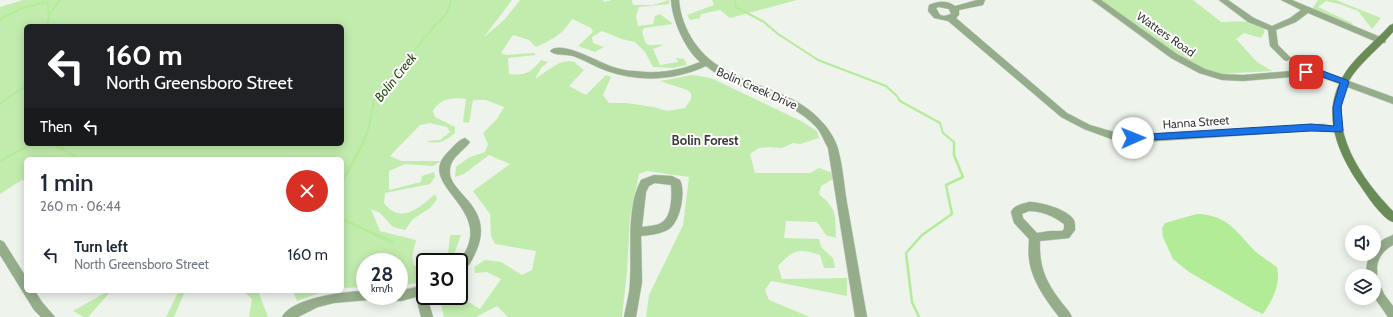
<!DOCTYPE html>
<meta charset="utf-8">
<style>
:root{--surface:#fff;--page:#f6f6f7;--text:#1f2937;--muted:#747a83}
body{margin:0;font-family:Cabin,sans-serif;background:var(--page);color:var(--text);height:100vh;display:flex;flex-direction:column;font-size:15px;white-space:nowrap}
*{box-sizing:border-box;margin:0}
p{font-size:13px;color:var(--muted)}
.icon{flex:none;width:22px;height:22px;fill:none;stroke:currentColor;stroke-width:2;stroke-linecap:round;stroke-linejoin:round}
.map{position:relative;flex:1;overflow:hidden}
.sheet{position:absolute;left:24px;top:157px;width:320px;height:136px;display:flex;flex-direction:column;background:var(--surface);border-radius:6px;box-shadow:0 2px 10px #0003}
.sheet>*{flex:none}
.banner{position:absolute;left:24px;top:24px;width:320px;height:122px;border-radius:6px;box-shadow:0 2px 10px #0003;background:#202124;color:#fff;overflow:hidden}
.buttons{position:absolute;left:1345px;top:225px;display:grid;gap:8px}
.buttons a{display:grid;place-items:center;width:36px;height:36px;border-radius:50%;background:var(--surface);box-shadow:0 2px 10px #0003;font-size:20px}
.speed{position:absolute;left:356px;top:253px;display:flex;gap:8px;font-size:20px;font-weight:700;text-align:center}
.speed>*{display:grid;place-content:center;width:52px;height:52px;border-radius:50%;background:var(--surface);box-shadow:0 2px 10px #0003;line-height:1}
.speed small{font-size:10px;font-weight:400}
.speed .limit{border:2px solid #111;border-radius:6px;background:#fff;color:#111}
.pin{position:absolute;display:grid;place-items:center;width:34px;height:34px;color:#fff;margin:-17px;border-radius:8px;box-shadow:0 2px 6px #0006}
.me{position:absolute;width:44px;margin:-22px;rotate:89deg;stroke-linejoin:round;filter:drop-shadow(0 0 3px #0008)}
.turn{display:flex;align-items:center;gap:14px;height:84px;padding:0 16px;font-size:18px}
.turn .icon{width:52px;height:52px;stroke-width:2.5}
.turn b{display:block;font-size:28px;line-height:34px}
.then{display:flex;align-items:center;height:38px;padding:0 16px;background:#0003;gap:8px;font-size:15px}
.round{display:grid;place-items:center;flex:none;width:42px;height:42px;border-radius:21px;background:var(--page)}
.summary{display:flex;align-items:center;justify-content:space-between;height:68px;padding:0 16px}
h1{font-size:24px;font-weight:600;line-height:30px}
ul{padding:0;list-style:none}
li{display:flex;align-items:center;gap:12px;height:60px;padding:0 16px}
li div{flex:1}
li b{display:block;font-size:15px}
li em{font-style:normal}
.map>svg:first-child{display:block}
.green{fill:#c2ecae;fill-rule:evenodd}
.water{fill:#b3ec97}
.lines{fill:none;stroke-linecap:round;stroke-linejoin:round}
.stream-far1{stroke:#b3ec97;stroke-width:2}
.stream{stroke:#b3ec97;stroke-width:2.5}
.street-casing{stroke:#cacec8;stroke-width:1}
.secondary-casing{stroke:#cacec8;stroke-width:1}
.street{fill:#95ad8a;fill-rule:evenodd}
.secondary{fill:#698c57;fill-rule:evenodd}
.route{fill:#1a73e8;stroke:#114b97}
.labels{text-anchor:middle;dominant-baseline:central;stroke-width:4;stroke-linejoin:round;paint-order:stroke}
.street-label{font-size:12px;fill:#3a3c39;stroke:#fff}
.water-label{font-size:13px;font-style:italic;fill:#2a4d13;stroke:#fff}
.neighbourhood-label{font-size:13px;font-weight:bold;fill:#3a3c39;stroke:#fff}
</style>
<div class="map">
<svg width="1393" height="317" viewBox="0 0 1393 317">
<rect width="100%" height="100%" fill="#eef3ec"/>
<!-- green -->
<path class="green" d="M23,0H512L484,37L505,19L520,0H603L604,2L612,0H632L633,5H653L669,0V4L639,7L636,16L638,26L653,24L655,16L660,14L673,24L644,28L642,32L646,44C651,46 657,44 664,45L653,49L660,65L678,62L676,58L684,59L687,65L673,68L653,67L645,52L635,42L622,39L602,31L592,37L593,43L604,47L595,52L578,46L593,32L591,28L572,19C562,35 553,39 536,47L529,40L513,35L501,53L506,55L535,53V55L508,58L509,74C524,76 531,73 541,60L548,62L541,68L535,79C545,73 562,57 574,62C577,64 581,68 584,70L569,86L586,95L606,75L611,77L603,95L609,103H627L653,107L667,111L685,108L691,99V93L687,90L660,81L692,75L711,78L801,121L817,131L819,138L800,144L793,143L782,148L770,147L759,148L750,154L755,173H810L819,168L833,173V179L821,186L819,194C838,210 835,215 836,238L826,235L817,222L786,221L784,238L819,239L821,247L833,258L835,268H824L820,255C798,248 794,249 778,266L782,279L847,278V296L771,281L765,290L769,300L810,317H646L649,295L683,225L689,177L647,171L639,174L630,217L627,272L622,317H508L497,306L476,317H444L441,304L446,296H459L480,309L501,279L487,272L475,273L474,267L485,260L501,262L522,275L532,270L536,251L495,244L491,236L490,214L473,191L510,164L489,155L464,174L455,177L456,167L468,158L485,152L488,144L483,133L497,119L504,107L486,100H473L469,123L463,122L466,99C453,97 439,99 433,111L435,117L455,127V133C445,141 439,145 426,141L440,140L450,132L447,127L430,123L420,125L390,156L401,161H441L433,166L405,164L389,171V190L421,182L422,176L434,172L435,177L430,184L385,193L384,203C401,225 419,208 435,194L437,199L430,208L413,219L405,230L393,227L380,213L371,209L380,231L416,240L412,257L414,266L425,264V280L418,283L399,286V262H365V287L342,288V159H26V182L22,180L0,194V7ZM26,26H342V144H26Z
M712,0H797L730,18L720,10L701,14L700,18L690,20L687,15L714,5Z
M1101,0H1193L1221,22C1234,22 1257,18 1265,31L1261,38L1244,33L1236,39L1257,62L1272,71L1218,74L1197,69Z
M1318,0H1336L1381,18L1372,29L1358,11L1339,4L1326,1L1318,7L1352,23L1353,25L1312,9Z
M450,235H461L451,262H431L448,255Z
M106,291H111L88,317H84L73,311L103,294Z
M179,291H185L174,317H166Z
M243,291H258L268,317H249L252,299Z
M293,291H325L297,301Z"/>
<!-- water -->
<path class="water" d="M1197,214C1229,215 1236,232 1256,252C1262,257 1270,262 1277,267C1281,283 1273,300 1263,314L1254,310L1189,272L1173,259L1163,237L1162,228L1165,223Z"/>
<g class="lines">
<!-- stream-far1 -->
<path class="stream-far1" d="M735,0L736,7L764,22L778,34L818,60L886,86L897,96L900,101L940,123L943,133L954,142V144
M49,15L60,0
M0,19L22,8L47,2L49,15L47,26
M22,88L26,90
M0,104L22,88L26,81
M363,144L369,127L374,100L435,25C444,19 449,11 451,0"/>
<!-- stream -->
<path class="stream" d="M52,144L81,159
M62,150L64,144
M0,161L31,144
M342,182L363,143
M342,219L392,242
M919,317L912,302L906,253L922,235L952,214L946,185L963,177L954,155V143"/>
<!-- street casing -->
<g class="street-casing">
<path id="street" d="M671,0H679C680,15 686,30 694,42C726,89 789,82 823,123C829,129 836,141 838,149C843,167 844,186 847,203C854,241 860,279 867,317H855L828,148C824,141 821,132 816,127C786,95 739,93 706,66C674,81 639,82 607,71C595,67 585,60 573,56C566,54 554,56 550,51C560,39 600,63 613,67C620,69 627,71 634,71C657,74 679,71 700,62C685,49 672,20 671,0Z
M977,0H985L983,5L959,10V15L956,18L1067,113L1090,125L1114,132L1144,134L1323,124L1342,128L1344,130L1339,133L1323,130L1144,142L1114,140L1084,129L1061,117L948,21L934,18L928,11L929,5C938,1 947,0 955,6ZM939,7L949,9L951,14L944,16L940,15L936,8Z
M1092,0H1101L1177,54L1205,69L1222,74L1243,75L1316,69L1393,97V104L1315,75L1243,81L1222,80L1199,73L1171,58Z
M1219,0H1228L1254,18L1272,26L1290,18L1301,10L1281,0H1292L1385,39L1386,41L1385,43H1379L1308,13L1296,22L1276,30L1278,45L1291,58L1287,61L1284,60L1270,46L1268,30L1248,22Z
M465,138L470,142C464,151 451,157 450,169C446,194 498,205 475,254C471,262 467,270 459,273V262H458C502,209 412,187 448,152C453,147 458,140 465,138Z
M654,175L672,176L680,180C686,192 680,222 669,229C661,234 650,235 641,236L642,282L636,317H624C626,305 630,293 630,281C632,249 626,208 641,180ZM655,183L671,185C672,196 672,217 661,223C656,226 648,226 642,227L646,192L649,186Z
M1029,202C1041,202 1067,209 1074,220C1075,223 1075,227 1075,230L1069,238L1040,241C1039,266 1045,280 1059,299C1063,305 1069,310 1072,317H1059C1046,300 1031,280 1029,258C1028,252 1029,246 1029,239L1014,223L1011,212C1014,205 1022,204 1029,202ZM1029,211C1042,211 1053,216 1064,224V229L1062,231H1050L1037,233L1023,218L1022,214Z
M1393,235V245C1384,250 1378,257 1377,267C1377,272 1378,276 1375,280L1378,281L1384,294L1393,306V317H1388L1374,297V276H1366C1366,268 1367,261 1370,254H1374L1375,246L1384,239Z
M0,240L4,242L26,277V291H35L42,302L55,317H41L34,310L0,255Z
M425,285V296H427L433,317H421L416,297L401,301L368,300L334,303L318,307L298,317H282C291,298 346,291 365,291V296H399V291Z"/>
</g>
<!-- secondary casing -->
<g class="secondary-casing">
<path id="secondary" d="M1393,24V32C1380,48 1357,65 1348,83C1326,129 1362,179 1393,211V222C1382,219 1366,194 1359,184C1339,155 1322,117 1340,82C1350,60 1374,43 1390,25Z"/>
</g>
<!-- street -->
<use href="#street" class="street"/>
<!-- secondary -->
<use href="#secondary" class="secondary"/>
</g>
<!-- route -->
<path class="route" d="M1306,69L1323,71L1347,80L1349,82L1341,107L1343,130L1342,132L1311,131L1133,141L1128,138L1133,135L1311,124L1334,126L1333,107L1340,83L1322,77L1303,73L1302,72Z"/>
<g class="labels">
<!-- street labels -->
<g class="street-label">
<text transform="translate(1166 34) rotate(35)">Watters Road</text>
<text transform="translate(757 88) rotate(24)">Bolin Creek Drive</text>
<text transform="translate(1196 122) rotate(-4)">Hanna Street</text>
</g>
<!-- water labels -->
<g class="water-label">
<text transform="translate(395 77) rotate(-51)">Bolin Creek</text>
</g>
<!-- neighbourhood labels -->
<g class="neighbourhood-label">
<text x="705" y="140">Bolin Forest</text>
</g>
</g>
</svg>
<div class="buttons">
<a><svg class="icon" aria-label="sound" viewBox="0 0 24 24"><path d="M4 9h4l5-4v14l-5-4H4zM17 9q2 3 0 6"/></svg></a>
<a><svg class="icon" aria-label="layers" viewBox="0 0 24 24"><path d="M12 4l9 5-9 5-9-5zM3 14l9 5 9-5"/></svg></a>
</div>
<div class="speed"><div>28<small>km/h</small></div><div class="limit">30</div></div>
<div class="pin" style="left:1306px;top:72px;background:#d93025"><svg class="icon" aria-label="arrive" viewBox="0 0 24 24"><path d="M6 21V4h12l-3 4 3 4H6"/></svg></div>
<svg class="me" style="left:1133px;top:138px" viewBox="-20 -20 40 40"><circle r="19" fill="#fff"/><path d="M0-13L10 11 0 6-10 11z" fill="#1a73e8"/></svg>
<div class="banner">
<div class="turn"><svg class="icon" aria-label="left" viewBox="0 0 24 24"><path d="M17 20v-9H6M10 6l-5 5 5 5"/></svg><div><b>160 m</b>North Greensboro Street</div></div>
<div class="then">Then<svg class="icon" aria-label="left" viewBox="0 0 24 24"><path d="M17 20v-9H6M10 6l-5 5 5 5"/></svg></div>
</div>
<section class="sheet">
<div class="summary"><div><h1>1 min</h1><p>260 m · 06:44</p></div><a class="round" style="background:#d93025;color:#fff"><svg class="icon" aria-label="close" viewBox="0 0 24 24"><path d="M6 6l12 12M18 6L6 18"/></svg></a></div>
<ul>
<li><svg class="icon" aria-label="left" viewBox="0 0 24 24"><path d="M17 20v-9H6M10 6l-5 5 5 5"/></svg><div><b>Turn left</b><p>North Greensboro Street</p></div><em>160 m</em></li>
</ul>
</section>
</div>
